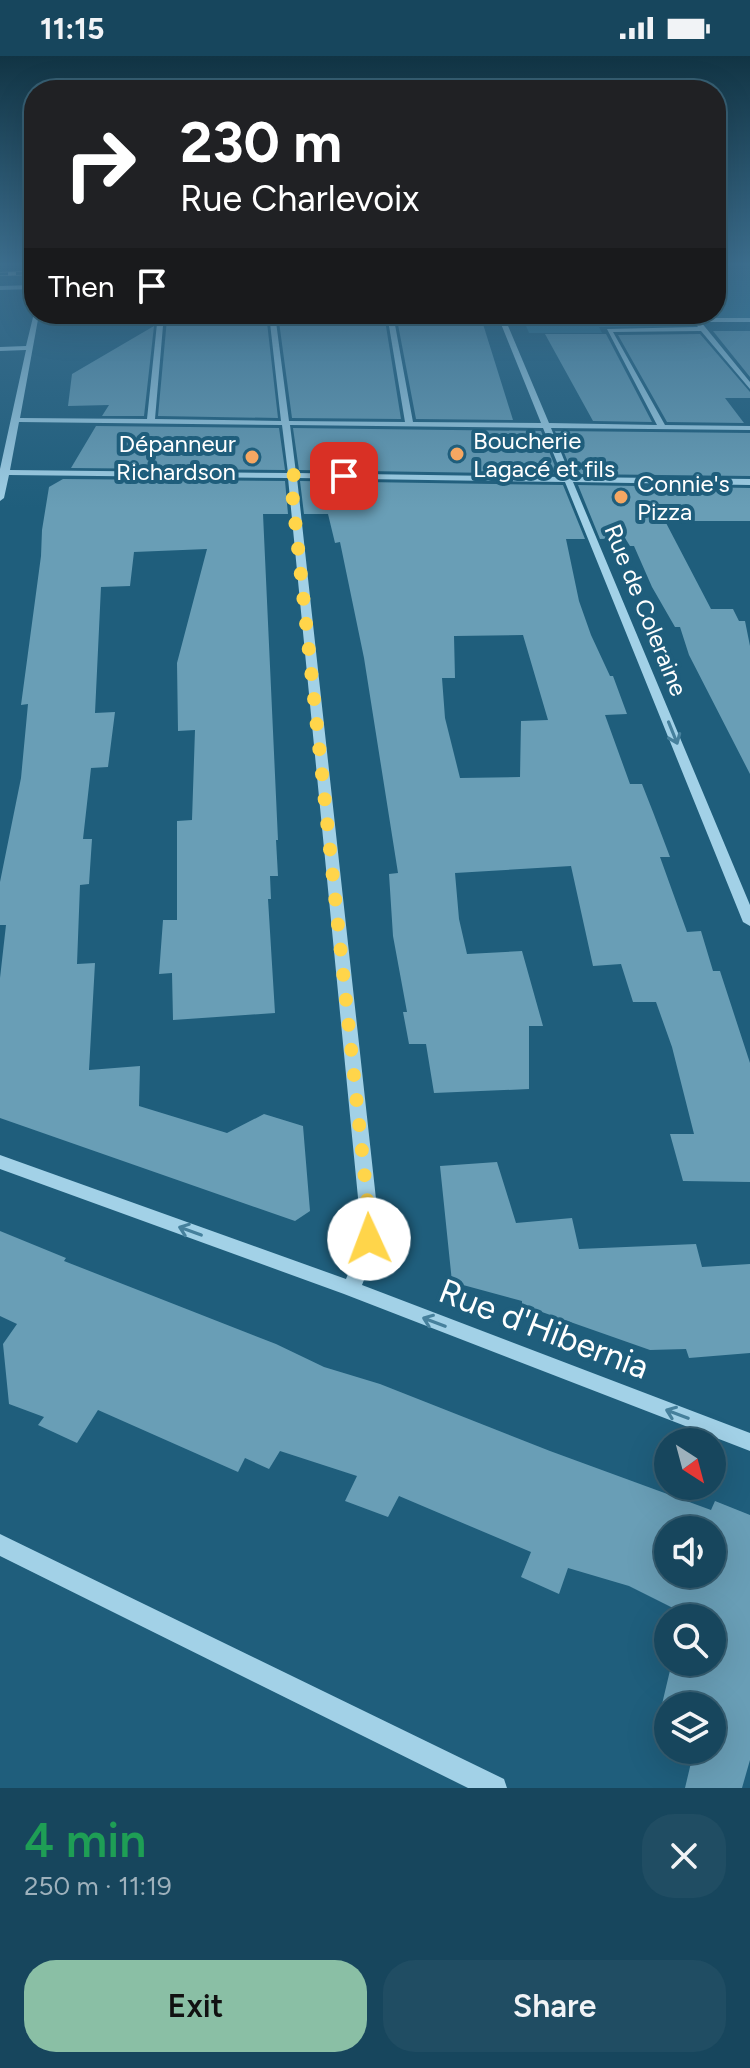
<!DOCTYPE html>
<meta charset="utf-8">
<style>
:root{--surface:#17465d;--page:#204d63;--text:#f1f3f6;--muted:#9eb1bc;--line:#365e72;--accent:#8abfa5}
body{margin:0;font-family:Figtree,sans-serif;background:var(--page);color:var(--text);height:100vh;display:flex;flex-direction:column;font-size:30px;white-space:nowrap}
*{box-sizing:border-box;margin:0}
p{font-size:26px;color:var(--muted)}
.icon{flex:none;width:44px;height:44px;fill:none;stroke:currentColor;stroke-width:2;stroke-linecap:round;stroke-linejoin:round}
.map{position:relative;height:1732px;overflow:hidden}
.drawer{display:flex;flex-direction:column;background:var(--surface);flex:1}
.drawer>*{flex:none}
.guide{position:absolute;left:24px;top:24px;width:702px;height:244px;border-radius:32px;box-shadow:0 8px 32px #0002,0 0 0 2px var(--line);background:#202124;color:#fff;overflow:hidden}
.needle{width:52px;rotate:144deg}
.buttons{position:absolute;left:654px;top:1372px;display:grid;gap:16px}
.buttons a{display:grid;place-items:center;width:72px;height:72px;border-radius:50%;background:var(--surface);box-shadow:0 8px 32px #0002,0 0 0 2px var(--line);font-size:40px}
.pin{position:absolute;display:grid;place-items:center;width:68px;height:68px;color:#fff;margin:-34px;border-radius:16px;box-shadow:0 4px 12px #0006}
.me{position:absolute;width:88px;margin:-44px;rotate:358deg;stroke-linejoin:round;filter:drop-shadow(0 0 6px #0008)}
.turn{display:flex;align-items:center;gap:28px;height:168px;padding:0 24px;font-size:36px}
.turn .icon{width:104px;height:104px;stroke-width:2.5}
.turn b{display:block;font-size:56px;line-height:68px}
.then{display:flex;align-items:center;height:76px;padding:0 24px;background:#0003;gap:16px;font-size:30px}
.round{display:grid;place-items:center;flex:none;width:84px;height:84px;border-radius:32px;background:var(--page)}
.overview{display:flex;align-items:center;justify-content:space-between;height:136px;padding:0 24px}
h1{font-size:48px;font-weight:600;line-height:60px;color:#1e9e55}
.button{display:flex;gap:16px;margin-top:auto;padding:16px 24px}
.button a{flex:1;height:92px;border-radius:32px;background:var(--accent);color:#111;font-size:32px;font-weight:600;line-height:92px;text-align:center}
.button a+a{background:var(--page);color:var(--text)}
.status{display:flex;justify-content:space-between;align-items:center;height:56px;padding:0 40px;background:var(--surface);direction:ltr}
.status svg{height:22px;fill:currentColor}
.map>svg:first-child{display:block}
.green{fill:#2f7898}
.building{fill:#699eb6;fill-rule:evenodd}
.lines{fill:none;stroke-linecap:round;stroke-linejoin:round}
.minor{fill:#a2d1e7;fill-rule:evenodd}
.rail-casing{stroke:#fff;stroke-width:4}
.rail{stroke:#1f5e7c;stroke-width:3;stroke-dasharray:8;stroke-linecap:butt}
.oneway{stroke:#46809c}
.route{stroke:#ffd54a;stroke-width:14;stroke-dasharray:0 25.2}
.poi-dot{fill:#f5a762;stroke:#1f5e7c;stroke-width:3}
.labels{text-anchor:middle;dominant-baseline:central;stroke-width:8;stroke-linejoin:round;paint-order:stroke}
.far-poi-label{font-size:24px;fill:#fff;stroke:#1f5e7c;text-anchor:start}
.far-street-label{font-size:24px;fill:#fff;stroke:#1f5e7c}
.near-street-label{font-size:34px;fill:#fff;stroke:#1f5e7c}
</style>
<div class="status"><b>11:15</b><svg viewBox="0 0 49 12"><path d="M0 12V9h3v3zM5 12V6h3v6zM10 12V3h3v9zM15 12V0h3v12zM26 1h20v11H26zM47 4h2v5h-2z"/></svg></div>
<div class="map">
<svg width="750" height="1732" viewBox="0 0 750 1732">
<rect width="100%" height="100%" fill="#1f5e7c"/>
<!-- green -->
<path class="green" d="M750,213V262H716L712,258H716V214Z
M521,258H676L685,270L599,271L602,277H529Z"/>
<!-- building -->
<path class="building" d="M175,258H266L278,362L158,360L167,263Z
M278,258H384L401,363L292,362Z
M396,258H475L478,268H483L513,364L416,363Z
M154,270L144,360H102L109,349L68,350L72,318Z
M713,275H750V321Z
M545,278H606L652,366L593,365Z
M700,278L750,336V342H725L744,367L667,366L618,279Z
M96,370L279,372L285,414L71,412Z
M293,372L541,375L558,418L299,414Z
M555,375L750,377V420L573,418Z
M63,423L285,425L288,458H263L278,784H276L278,820H270L271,843H268L275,957L173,964L172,917L159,918L163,864H177V765L192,764L195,674L178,675L177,607L207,493L134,496L130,530L101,531L95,657L115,656L108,711L91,712L83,783H92L89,828L80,829L77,908L95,907L89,1014L140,1010L139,1050L227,1077L264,1058L303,1070L310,1155L295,1165L0,1062V922L6,869H0V826L21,722L28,648L21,649L41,500L42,474L49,431Z
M300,425L563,429L585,483H566L579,545L591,579L610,620H613L627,658L605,659L630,728H642L653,756L670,801H660L687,876L701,875L713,915H720L750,1007V1126L683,1125L670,1078H694L672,991L656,946H633L621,908L593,910L571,810L455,817L459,863L467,898L522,895L543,970H529V1033L434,1037L426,988H409L403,956H407L393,880L389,818L398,817L364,602L340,486L335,487L328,458H304ZM523,579L548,664L521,665L520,721L460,722L445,662L442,622H455L454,580Z
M578,429L750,432V465H665L711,553H733L739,565H745L750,590V718L689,599L680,571H675L652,531L634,490H630L625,482L600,483Z
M497,1106L516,1167L572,1162L579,1193L696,1188L702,1211L750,1208V1297L689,1302L686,1293L650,1294L522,1249V1245L452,1226L440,1110Z
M0,1175L66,1202L64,1205L276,1288L324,1311L380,1328L550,1395L711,1454L715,1445L750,1459V1704L742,1732H685L694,1694H712V1650H668V1670L658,1665L672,1606H712V1562H684L685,1558L629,1530L568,1512L559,1538L521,1521L531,1496L399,1440L388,1461L345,1445L357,1420L280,1395L269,1413L245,1402L238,1416L98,1354L77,1387L38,1369L44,1361L9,1348L3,1288L17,1268L0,1260ZM668,1474H712V1518H668Z"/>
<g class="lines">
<!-- minor -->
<path class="minor" d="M34,229V233L0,234V230Z
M34,257L39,258L20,362L147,363L158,258H164L155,363L281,365L269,258H275L289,365L405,366L387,258H393L413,366L541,367L497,258H503L549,367L657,369L607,273L698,271L688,258H694L698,262H750V266H701L750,326V333L701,275L613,276L665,369L750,370V374L551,372L571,421L750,423V429L573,426L750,849V870L743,866L565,426L297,422L377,1152V1191L362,1229L750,1377V1395L344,1238L0,1113V1099L346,1223L359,1191V1152L288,422L9,419L4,442L0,445V413L26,294L0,295V291L26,290ZM19,366L282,369L288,417L10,414ZM290,369L543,372L563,421L296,417Z
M0,1478L504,1723L507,1732H468L0,1500Z"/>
<!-- rail casing -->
<g class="rail-casing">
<path id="rail" d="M0,218L34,217"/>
</g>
<!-- rail -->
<use href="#rail" class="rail"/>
</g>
<!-- one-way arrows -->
<defs><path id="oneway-shaft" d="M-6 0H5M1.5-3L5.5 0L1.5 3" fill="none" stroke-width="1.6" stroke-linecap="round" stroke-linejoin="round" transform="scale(2)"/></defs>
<g class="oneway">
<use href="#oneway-shaft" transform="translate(673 677) rotate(68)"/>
<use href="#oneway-shaft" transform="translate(190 1175) rotate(-160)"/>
<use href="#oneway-shaft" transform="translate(434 1266) rotate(-159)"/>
<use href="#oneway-shaft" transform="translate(677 1358) rotate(-159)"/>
</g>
<!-- sky -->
<linearGradient id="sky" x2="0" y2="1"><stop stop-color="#113444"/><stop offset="0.46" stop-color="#3c6e8e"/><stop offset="1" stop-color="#3c6e8e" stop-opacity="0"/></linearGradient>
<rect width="750" height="452" fill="url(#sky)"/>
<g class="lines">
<!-- route -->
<path class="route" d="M344,420L292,419V435L368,1152L369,1183"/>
</g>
<!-- markers -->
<g class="poi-dot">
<circle cx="457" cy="398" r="8"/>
<circle cx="252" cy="401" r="8"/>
<circle cx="621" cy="441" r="8"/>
</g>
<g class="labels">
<!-- far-poi labels -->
<g class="far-poi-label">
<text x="473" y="384">Boucherie<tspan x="473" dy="28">Lagacé et fils</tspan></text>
<text x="236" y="387" text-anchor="end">Dépanneur<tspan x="236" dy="28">Richardson</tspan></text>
<text x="637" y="427">Connie's<tspan x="637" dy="28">Pizza</tspan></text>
</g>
<!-- far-street labels -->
<g class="far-street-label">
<text transform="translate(646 554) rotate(68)">Rue de Coleraine</text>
</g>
<!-- near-street labels -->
<g class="near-street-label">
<text transform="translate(544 1273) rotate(21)">Rue d'Hibernia</text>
</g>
</g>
</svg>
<div class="buttons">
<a><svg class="needle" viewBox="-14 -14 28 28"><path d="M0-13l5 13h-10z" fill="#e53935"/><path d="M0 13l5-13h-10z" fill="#9eb1bc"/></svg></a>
<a><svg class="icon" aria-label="sound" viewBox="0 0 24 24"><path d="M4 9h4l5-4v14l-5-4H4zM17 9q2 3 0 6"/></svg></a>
<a><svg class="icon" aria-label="search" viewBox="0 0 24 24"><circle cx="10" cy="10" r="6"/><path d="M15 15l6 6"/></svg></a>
<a><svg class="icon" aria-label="layers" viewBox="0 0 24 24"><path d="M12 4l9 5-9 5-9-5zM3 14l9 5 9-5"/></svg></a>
</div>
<div class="pin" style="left:344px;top:420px;background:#d93025"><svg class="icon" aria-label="arrive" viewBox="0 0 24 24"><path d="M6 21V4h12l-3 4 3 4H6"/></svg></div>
<svg class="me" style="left:369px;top:1183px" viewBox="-20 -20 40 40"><circle r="19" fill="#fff"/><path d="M0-13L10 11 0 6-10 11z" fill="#ffd54a"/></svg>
<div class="guide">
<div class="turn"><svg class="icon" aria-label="right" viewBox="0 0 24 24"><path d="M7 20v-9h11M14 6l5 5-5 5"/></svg><div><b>230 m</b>Rue Charlevoix</div></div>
<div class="then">Then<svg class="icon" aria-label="arrive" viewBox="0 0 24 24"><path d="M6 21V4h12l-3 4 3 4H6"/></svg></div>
</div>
</div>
<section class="drawer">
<div class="overview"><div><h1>4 min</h1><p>250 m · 11:19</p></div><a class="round"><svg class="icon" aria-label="close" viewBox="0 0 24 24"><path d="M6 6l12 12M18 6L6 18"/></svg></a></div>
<div class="button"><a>Exit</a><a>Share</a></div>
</section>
